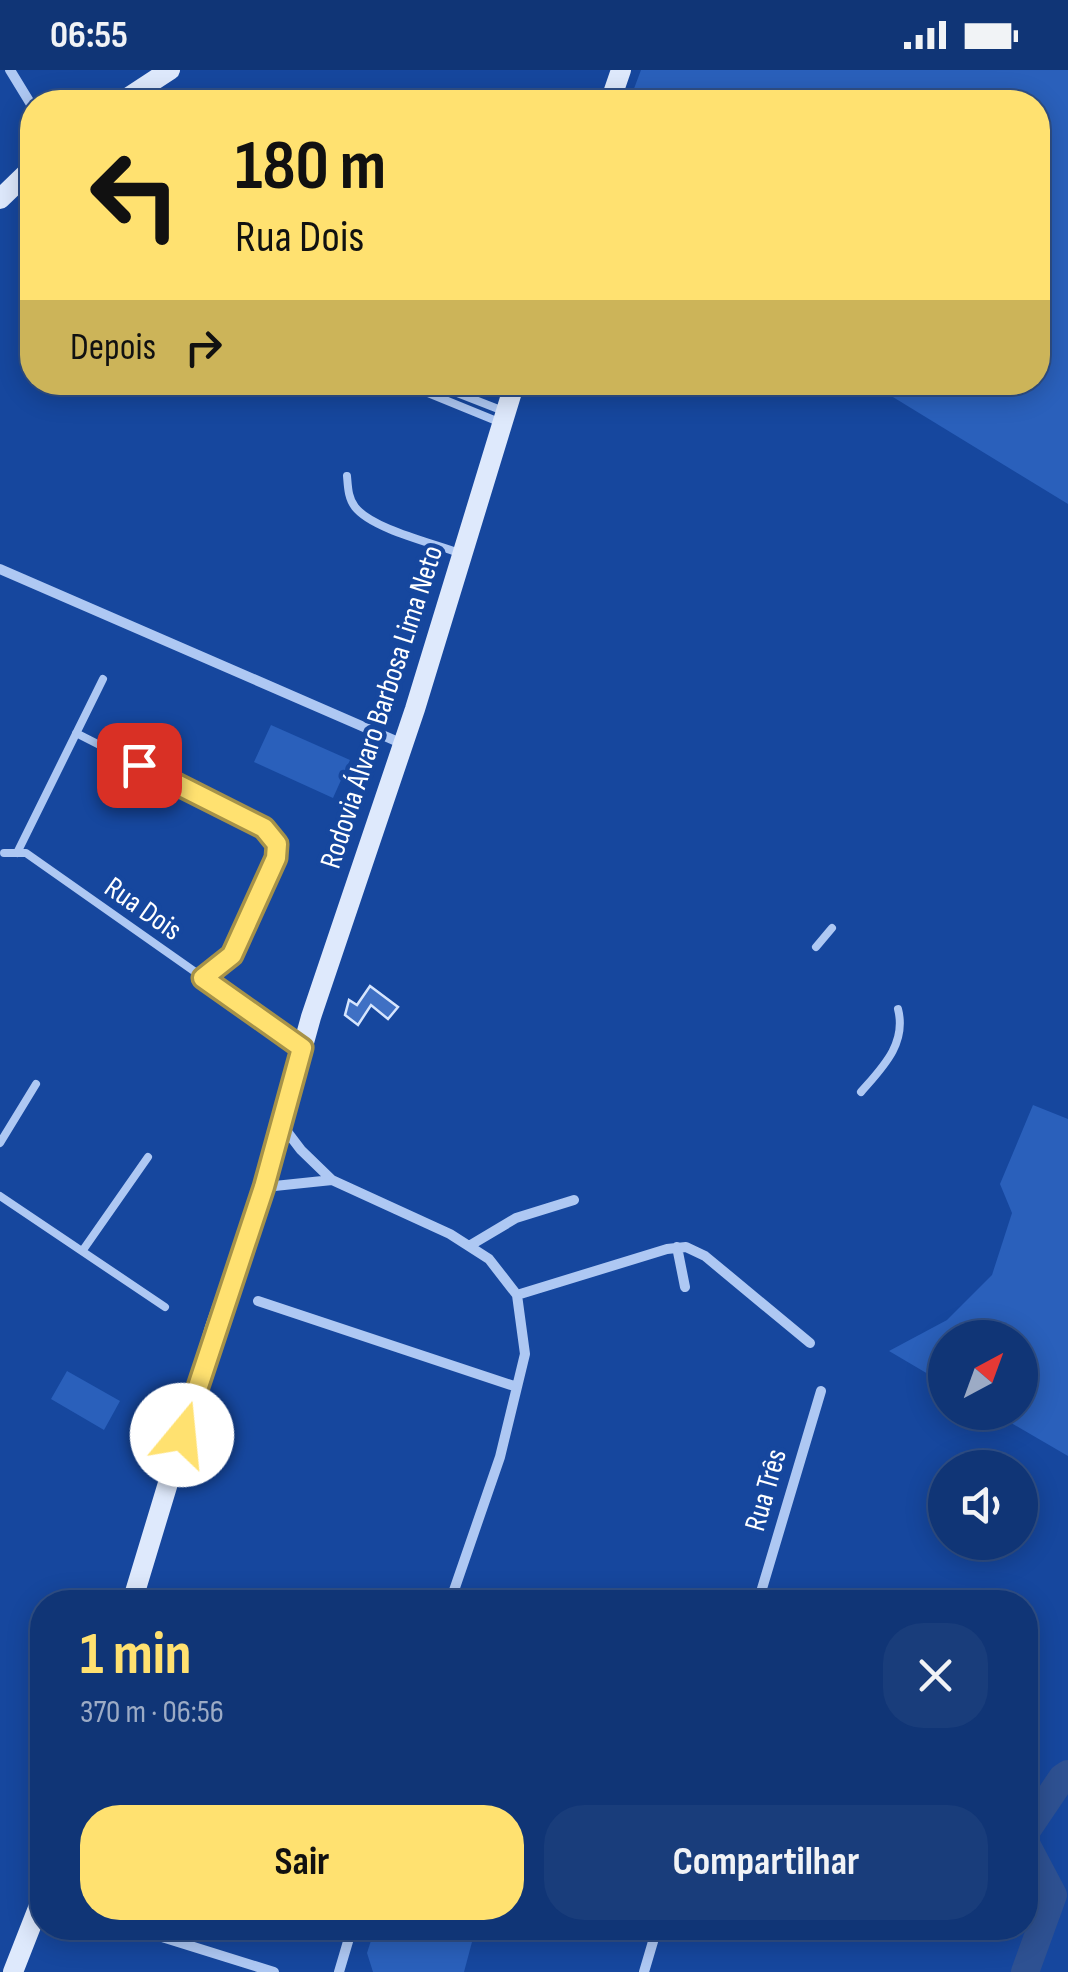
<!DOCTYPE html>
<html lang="pt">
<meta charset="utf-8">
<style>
:root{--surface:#103576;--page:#193d7b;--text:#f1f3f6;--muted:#9cabc5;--line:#305088;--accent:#ffe170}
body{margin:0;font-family:"Sofia Sans Condensed",sans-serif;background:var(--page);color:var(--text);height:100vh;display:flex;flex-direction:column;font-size:38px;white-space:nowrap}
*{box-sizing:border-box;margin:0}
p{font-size:32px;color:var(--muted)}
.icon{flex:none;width:55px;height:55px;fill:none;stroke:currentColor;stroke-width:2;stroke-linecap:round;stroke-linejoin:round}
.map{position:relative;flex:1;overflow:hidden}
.details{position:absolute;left:30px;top:1520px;width:1008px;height:350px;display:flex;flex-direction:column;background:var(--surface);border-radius:40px;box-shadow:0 5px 25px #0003,0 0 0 2px var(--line)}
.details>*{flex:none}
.guide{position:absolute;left:20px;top:20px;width:1030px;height:305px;border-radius:40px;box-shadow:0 5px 25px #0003,0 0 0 2px var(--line);background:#ffe170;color:#111;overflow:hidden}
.needle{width:65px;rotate:41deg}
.controls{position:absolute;left:928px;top:1250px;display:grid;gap:20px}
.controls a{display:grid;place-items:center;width:110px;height:110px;border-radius:50%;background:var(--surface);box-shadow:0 5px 25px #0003,0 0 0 2px var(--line);font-size:50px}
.pin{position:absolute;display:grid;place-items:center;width:85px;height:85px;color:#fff;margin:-42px;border-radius:20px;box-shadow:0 5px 15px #0006}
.me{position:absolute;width:110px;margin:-55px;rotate:17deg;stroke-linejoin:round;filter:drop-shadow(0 0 8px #0008)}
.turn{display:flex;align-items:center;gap:35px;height:210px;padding:0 50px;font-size:45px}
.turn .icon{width:130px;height:130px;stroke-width:2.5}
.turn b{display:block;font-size:70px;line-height:85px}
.then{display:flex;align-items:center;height:95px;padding:0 50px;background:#0003;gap:20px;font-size:38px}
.round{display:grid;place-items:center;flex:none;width:105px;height:105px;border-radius:40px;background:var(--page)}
.overview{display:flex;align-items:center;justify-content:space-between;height:170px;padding:0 50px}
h1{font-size:60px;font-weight:700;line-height:75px;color:var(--accent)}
.primary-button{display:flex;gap:20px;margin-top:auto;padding:20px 50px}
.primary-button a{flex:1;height:115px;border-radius:40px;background:var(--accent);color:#111;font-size:40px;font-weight:700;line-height:115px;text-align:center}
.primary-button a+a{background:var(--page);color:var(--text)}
.status{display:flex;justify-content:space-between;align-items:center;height:70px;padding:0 50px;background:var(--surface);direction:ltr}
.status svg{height:28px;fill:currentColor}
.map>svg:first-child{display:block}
.green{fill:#2a60bb}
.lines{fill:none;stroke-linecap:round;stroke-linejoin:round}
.river{stroke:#2e5192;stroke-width:28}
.building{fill:#3f70c4;stroke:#d6e5fd;stroke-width:2.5}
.lane{stroke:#aec8f3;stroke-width:8}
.street{stroke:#aec8f3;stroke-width:10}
.secondary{stroke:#dee9fc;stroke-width:20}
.route-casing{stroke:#a69249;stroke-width:25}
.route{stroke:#ffe170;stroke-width:18}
.labels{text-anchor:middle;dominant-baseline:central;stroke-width:9;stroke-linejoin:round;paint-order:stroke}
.street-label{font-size:30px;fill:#fff;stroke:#16479e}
</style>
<div class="status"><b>06:55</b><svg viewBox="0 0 49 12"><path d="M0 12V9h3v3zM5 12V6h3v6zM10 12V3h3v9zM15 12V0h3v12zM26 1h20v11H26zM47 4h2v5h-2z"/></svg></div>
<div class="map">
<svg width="1068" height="1902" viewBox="0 0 1068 1902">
<rect width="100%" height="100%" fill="#16479e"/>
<!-- green -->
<path class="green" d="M641,0H1068V434L870,313L1038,312V32H629Z
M271,655L350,690L333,728L254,692Z
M1033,1035L1068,1049V1386L994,1343L1020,1342V1268H945V1314L889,1281L947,1250L992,1205L1012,1143L1000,1114Z
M67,1301L120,1331L104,1360L51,1329Z
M375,1858H482L472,1872L464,1902H373L367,1883Z"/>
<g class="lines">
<!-- river -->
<path class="river" d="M1025,1763L1062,1708L1068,1704
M1025,1902L1053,1825L1025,1772"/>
</g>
<!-- building -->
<path class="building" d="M370,916L398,937L388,949L371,935L358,955L345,945L349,930L357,935Z"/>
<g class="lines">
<!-- lane -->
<path class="lane" d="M401,312L499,352
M429,312L506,342
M347,406C348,417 348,428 355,437C372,459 433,473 459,483
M76,663L263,758L277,775L276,788L232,885L203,909
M4,783H26L299,975
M17,783L103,609
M816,877L832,858
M861,1022C882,998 907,974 898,939
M0,1073L36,1014
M0,1126L165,1237
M83,1180L148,1087
M513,1532L529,1523L558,1532"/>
<!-- street -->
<path class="street" d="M10,0L32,36
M0,499L403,674
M282,1055L301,1080L332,1110L450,1164L489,1189L517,1225L525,1284L500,1387L450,1532
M265,1117L332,1110
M469,1176L516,1148L574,1130
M677,1177L685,1217
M517,1225L667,1179L686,1177L705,1186L810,1273
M258,1231L517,1317
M758,1532L821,1321
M133,1858L274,1902
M339,1902L352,1858
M644,1902L657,1858"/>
<!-- secondary -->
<path class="secondary" d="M121,32L170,0
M610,32L621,0
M0,129L32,98
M132,1532L215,1258L264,1117L311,947L415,639L515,312
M13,1902L42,1828"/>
</g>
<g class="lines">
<!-- route casing -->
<g class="route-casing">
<path id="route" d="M139,695L264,758L277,774L276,788L232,885L203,908L302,978L264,1117L182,1365"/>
</g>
<!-- route -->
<use href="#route" class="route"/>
</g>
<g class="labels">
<!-- street labels -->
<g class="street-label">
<text transform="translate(382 637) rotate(-72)">Rodovia Álvaro Barbosa Lima Neto</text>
<text transform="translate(143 839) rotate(35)">Rua Dois</text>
<text transform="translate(766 1420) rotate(-74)">Rua Três</text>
</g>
</g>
</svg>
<div class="controls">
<a><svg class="needle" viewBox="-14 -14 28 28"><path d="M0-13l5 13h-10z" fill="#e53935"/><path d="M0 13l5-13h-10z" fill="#9cabc5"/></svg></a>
<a><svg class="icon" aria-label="sound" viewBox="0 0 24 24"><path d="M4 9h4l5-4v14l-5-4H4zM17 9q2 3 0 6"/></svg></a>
</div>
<div class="pin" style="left:139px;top:695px;background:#d93025"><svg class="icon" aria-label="arrive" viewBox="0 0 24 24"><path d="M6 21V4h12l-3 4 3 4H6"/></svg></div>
<svg class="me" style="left:182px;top:1365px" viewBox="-20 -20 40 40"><circle r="19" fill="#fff"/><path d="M0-13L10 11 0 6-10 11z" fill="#ffe170"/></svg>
<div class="guide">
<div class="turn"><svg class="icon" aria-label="left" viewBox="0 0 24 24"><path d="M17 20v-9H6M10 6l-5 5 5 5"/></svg><div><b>180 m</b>Rua Dois</div></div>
<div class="then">Depois<svg class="icon" aria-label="right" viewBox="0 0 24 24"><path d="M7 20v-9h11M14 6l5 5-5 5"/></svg></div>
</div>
<section class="details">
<div class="overview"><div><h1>1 min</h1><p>370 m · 06:56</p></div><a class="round"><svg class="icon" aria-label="close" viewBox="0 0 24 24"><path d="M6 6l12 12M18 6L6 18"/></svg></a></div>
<div class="primary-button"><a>Sair</a><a>Compartilhar</a></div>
</section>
</div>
